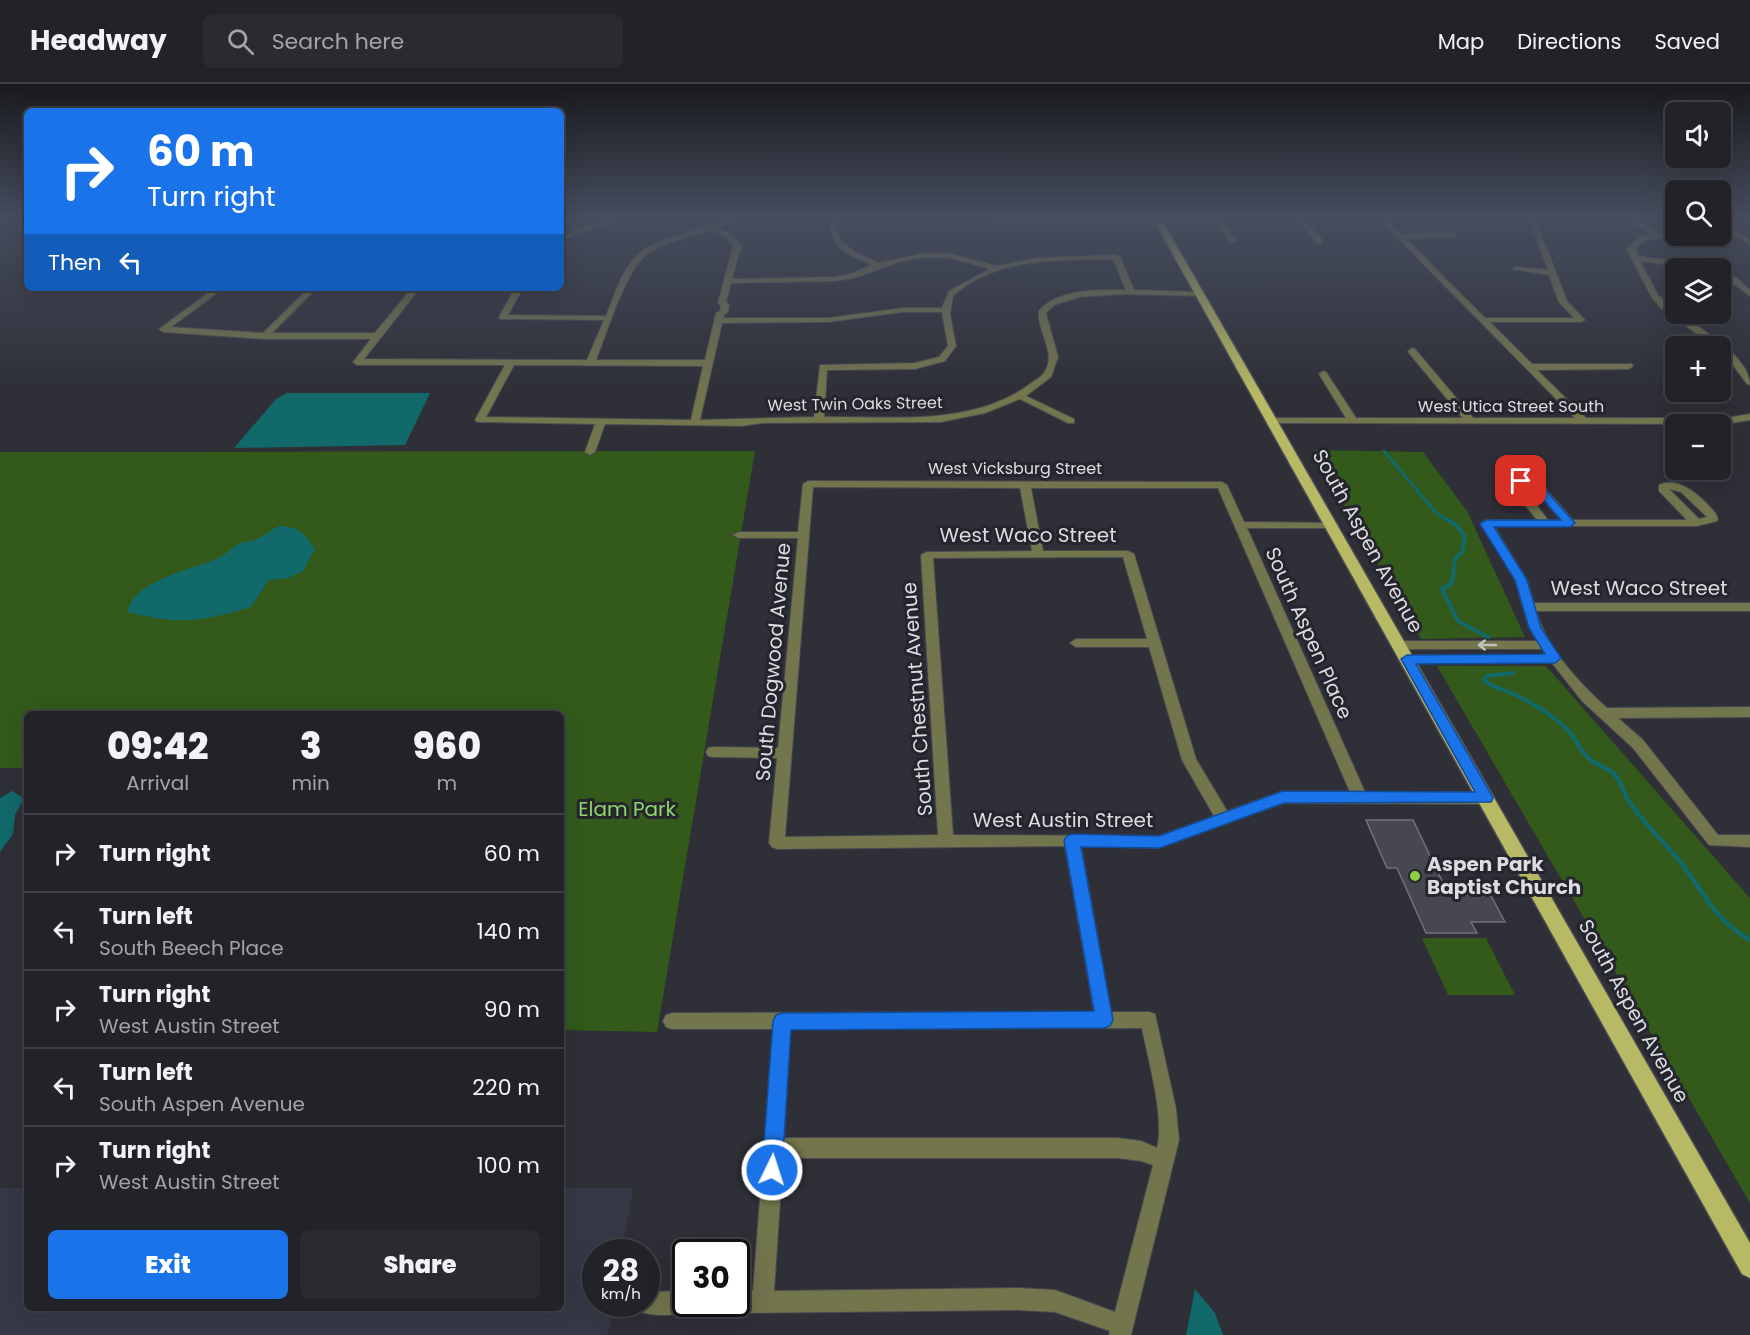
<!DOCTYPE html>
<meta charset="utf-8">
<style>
:root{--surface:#222329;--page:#2a2b31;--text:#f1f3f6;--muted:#a2a4a8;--line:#3f4046;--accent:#1a73e8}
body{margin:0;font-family:Poppins,sans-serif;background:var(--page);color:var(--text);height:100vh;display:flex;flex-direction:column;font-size:22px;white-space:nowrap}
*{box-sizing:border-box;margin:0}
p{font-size:20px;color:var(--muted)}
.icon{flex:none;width:33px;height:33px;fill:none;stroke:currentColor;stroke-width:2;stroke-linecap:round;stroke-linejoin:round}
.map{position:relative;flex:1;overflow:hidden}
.details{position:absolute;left:24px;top:627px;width:540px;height:600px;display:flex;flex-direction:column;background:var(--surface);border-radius:9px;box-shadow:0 6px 24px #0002,0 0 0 2px var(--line)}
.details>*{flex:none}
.banner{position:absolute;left:24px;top:24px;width:540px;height:183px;border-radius:9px;box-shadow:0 6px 24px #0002,0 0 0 2px var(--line);background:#1a73e8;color:#fff;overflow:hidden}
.fabs{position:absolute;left:1665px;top:18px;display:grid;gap:12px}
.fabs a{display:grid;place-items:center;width:66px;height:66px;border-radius:9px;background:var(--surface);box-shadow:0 6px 24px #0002,0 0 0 2px var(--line);font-size:30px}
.speed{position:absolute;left:582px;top:1155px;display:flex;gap:12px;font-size:30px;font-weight:700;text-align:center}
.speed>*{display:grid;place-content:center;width:78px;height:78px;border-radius:50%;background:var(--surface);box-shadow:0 6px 24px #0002,0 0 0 2px var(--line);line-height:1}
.speed small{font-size:15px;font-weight:400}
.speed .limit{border:3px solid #111;border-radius:9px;background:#fff;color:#111}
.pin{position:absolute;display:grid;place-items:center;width:51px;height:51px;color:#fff;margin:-26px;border-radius:12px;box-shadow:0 3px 9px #0006}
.me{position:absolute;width:66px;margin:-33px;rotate:4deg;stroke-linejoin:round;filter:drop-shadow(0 0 4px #0008)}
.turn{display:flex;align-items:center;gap:21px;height:126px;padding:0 24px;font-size:27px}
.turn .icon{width:78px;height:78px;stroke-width:2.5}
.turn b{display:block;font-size:42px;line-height:51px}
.then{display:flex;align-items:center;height:57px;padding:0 24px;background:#0003;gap:12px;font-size:22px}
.eta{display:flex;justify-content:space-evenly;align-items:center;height:102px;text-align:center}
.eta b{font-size:36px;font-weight:800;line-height:42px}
.action{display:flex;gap:12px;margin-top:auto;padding:12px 24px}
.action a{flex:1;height:69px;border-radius:9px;background:var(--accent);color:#fff;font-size:24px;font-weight:800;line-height:69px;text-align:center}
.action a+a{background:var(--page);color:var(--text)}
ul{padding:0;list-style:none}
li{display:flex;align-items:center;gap:18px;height:78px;padding:0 24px;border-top:2px solid var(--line)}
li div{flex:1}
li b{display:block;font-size:22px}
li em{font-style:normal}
header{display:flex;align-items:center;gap:36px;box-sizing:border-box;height:84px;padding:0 30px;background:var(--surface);border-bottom:2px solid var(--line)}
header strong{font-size:28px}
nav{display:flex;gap:33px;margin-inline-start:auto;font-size:21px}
.search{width:420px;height:54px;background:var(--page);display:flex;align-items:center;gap:15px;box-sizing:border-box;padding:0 21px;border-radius:9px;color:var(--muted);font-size:22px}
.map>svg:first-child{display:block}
.built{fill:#373846}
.green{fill:#33591b}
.water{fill:#116969}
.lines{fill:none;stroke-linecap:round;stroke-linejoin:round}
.stream-far2{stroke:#116969;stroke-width:3}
.stream-far1{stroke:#116969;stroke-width:4}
.stream{stroke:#116969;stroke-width:4.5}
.building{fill:#464750;stroke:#71727b;stroke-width:1.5}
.minor-casing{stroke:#4a4b52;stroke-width:2}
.major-casing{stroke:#4a4b52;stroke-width:3}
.minor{fill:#73754d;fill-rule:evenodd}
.major{fill:#b7b965;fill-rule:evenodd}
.oneway{stroke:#c2c3bd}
.route{fill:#1a73e8;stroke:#114b97;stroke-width:1.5}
.poi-dot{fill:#8ece43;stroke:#24252d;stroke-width:2}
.labels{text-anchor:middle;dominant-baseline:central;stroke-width:6;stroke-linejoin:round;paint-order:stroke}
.far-street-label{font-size:16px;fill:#dcdde2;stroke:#24252d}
.street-label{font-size:20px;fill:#dcdde2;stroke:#24252d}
.park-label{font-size:20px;fill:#91d66a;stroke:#24252d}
.poi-label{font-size:20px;font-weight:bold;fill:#dcdde2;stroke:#24252d;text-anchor:start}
</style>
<header>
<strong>Headway</strong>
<div class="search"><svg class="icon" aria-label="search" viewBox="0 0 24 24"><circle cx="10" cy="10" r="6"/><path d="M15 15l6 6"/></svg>Search here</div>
<nav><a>Map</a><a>Directions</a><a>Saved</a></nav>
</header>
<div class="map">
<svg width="1750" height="1251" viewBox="0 0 1750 1251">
<rect width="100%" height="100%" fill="#2e2f37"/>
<!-- built -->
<path class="built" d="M0,1104H27V1224H561V1104H633L622,1168H596V1220H613L608,1251H0Z"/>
<!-- green -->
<path class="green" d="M1313,366L1423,368L1467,427L1525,553L1421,555Z
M755,367L657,948L561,946V630H27V684H0V368Z
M1437,582H1546L1750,814V1119Z
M1422,854H1486L1515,911H1448Z"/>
<!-- water -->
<path class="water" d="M287,309H430L405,361L234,364L276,315Z
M279,442C300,443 303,448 315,465L303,487L288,494L269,496L251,523C202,538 178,541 128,528C130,499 191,485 214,476C223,473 229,466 237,461C244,457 253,458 259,454C266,451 272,445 279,442Z
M12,707L24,714L15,731L13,750L0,768V714Z
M1195,1205L1215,1229L1223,1251H1186Z"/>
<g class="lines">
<!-- stream-far2 -->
<path class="stream-far2" d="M1384,367L1436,429L1445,434"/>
<!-- stream-far1 -->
<path class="stream-far1" d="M1443,433L1456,441L1465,452L1463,467L1455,475L1452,499L1442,505L1458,537L1488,553
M1513,589L1487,592L1484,596C1492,604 1500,604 1509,608C1528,616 1554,632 1568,646"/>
<!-- stream -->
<path class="stream" d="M1567,645C1577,655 1579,667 1592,677C1599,682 1609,684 1615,691C1622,699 1624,711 1630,719C1644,739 1662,756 1678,775C1704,807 1712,834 1750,856"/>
</g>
<!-- building -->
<path class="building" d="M1366,736H1413L1444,801H1451L1457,811L1491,812L1505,838H1471L1477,849H1426L1397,784H1387Z"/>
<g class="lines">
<!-- minor casing -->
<g class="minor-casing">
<path id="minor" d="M618,133H627L561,156V152Z
M738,133H747L717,144L734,151L741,162L732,195L835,193L850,190L872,181C846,170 829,164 829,133H835L836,144L842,158L855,168L879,179L925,169L950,170L997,182L1037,174L1116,171L1120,173L1134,206L1200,208L1204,210L1200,212L1122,210L1080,213L1054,221L1046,229L1058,273L1051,293L1026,312L1074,335V339H1068L1020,315L985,329L941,338L763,339L742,342L605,340L595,368L590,371L585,368L595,340L477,338L475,336L505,281H357L353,278L371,255H265L163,248L159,245L215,204H224L171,243L263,249L309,204H317L272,249H375L412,204H420L364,275L587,276L604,236L500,235L499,233L515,204H523L508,231L606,232C615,211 621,186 638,170C652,156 717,140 738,133ZM711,146L728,154L733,162L718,219L721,222L720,227L716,229L705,276H596C606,251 626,186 646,171C663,158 690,153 711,146ZM925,173L950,174L990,185L949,207L942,224H903L828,234H723L724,231L728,228L729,221L726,218L731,199L835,197L855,194L898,178ZM1113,175L1126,206C1097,206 1059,204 1039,227C1036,247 1058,269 1044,289C1041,293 1034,297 1030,300C972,343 892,332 824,333L827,286L915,285L945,277L956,262L950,230L953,212C995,173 1060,176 1113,175ZM903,228H942L948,262L939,273L915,279L820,281L814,333L700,336L722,239L828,238ZM514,281L703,282L691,336L486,333Z
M919,133H930L912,138L909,136Z
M976,133L1032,136L1219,133L1237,157L1230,159L1216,138C1181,138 993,146 976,133Z
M1296,133H1302L1322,155V159H1316Z
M1377,133H1383L1401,150L1456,148V152L1445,154H1405L1485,234H1574L1559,218L1549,191L1512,185L1516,183L1548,186L1531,139L1526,133H1532L1537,139L1567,217L1585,236L1581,238H1490L1532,280H1632L1633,282L1629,285L1537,286L1586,334H1726L1750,330V336L1726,340L1270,339V335L1273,334H1346L1319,290L1323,287L1326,288L1356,334H1463L1409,269L1408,267L1412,264L1415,265L1473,334H1575Z
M1625,133H1632L1661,150L1676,148V152H1679L1646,156L1636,164L1638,172L1708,182V184H1693L1640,177L1658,211L1676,226V230H1680C1701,245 1750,273 1750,301L1747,300L1727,273L1720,268V262H1713L1660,223L1651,212L1628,168V163L1641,152L1653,151Z
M1720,136L1750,156V161L1720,142Z
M1720,188L1737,194L1750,206V212L1731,198L1720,193Z
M1524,394L1543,402L1573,436H1687L1659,407V401C1680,391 1704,415 1716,430L1718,435L1717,437L1697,442H1494L1527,496L1534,519H1750V527H1536C1547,564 1578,598 1607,624L1750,623V633L1618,634L1643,656L1718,751H1750V763L1709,761L1633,664L1582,617L1552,579L1402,578L1401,575L1407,571H1546L1542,565H1399L1393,561L1399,557H1537L1529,544L1515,496L1481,439L1486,436H1537L1510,402L1512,396ZM1521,401L1536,407L1561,436H1548ZM1669,405L1681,408L1707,433L1699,435Z
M808,397L1222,398L1227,401L1244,438L1336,439L1338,441L1332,444H1247L1365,708H1486L1491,710L1493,714L1491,718L1486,720L1284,719L1159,764L1081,762L1111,928H1149L1155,930L1176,1025L1179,1056L1131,1251H1109L1110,1247L1055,1228L1018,1226L736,1229L728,1226L726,1220H736V1207H753L773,945H672L666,943L663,937L666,931L672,929L1094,928L1065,762L777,765L772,763L769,759L777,674L713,673L708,672L706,668L708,664L713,663L778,664L798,454H739L733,451L739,448H798L803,400ZM813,403L1020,404L1032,467L927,468L921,471L938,751L785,753ZM1031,404H1218L1350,708L1283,707L1227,727L1196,675L1134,470L1128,467H1043ZM1123,473L1147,555H1076L1070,559L1076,563H1149L1182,676L1214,732L1159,752L953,751L933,474ZM1142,944C1148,976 1165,1033 1157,1064L1141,1057L1117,1054H784L790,945ZM783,1074H1117L1141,1077L1153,1081L1115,1228L1055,1206L1018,1204L774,1207Z
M686,1207V1220H696L694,1226C679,1232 653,1233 638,1227L635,1220H646V1208Z"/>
</g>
<!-- major casing -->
<g class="major-casing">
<path id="major" d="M1152,133H1160L1750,1159V1194L1742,1190Z"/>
</g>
<!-- minor -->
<use href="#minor" class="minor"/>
<!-- major -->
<use href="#major" class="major"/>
</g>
<!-- one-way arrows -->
<defs><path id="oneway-shaft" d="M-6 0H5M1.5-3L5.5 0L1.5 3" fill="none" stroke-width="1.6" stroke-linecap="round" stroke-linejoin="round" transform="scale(1.5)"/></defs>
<use class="oneway" href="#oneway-shaft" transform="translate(1487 561) rotate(180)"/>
<!-- sky -->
<linearGradient id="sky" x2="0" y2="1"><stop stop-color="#191a1e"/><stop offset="0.43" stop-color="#464d5e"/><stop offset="1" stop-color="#464d5e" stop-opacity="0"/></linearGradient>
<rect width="1750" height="308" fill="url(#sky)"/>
<!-- route -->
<path class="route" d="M1521,393L1540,400L1575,439L1570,443H1494L1527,496L1541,544L1561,574L1555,579L1416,580L1491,710L1493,714L1491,718L1284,719L1160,764L1081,763L1113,936L1110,942L1104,944L791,946L782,1086L779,1093L772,1096L765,1093L762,1086L773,937L776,931L782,929L1094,927L1064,756L1067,752L1072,750L1159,752L1283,707L1475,708L1401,575L1407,571L1545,570L1529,544L1515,496L1480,440L1486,436H1561L1533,404L1518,399V394Z"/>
<!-- markers -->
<circle class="poi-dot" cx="1415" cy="792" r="6"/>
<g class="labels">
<!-- far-street labels -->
<g class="far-street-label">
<text transform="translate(855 320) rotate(-1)">West Twin Oaks Street</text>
<text x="1511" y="322">West Utica Street South</text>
<text x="1015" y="384">West Vicksburg Street</text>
</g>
<!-- street labels -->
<g class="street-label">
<text x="1028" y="451">West Waco Street</text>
<text transform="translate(1368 457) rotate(61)">South Aspen Avenue</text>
<text x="1639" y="504">West Waco Street</text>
<text transform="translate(1309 549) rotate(66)">South Aspen Place</text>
<text transform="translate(773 578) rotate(-85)">South Dogwood Avenue</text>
<text transform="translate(917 615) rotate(-94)">South Chestnut Avenue</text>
<text x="1063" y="736">West Austin Street</text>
<text transform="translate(1634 927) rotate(61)">South Aspen Avenue</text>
</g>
<!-- park labels -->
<g class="park-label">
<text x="627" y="725">Elam Park</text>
</g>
<!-- poi labels -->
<g class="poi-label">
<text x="1427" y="780">Aspen Park<tspan x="1427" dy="23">Baptist Church</tspan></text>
</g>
</g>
</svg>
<div class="fabs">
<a><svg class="icon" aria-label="sound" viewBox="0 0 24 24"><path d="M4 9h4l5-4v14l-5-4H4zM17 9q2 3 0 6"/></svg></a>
<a><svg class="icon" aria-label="search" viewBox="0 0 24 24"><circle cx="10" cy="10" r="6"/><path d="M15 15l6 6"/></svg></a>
<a><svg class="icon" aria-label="layers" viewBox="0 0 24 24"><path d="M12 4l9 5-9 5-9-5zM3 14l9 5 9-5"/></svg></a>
<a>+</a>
<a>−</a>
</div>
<div class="speed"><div>28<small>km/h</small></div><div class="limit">30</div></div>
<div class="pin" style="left:1521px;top:397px;background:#d93025"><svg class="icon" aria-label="arrive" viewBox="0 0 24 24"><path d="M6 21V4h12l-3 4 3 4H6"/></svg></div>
<svg class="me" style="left:772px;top:1086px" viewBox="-20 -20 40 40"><circle r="17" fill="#1a73e8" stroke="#fff" stroke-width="3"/><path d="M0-11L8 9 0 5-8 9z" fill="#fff"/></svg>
<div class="banner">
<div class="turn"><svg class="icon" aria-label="right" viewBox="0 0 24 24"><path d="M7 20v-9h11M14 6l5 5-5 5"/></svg><div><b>60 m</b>Turn right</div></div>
<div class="then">Then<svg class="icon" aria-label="left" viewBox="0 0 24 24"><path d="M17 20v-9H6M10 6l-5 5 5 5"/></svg></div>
</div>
<section class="details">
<div class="eta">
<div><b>09:42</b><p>Arrival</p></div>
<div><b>3</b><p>min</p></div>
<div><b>960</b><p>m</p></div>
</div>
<ul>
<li><svg class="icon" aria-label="right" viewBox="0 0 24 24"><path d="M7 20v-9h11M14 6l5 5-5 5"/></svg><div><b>Turn right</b></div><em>60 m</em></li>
<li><svg class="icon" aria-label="left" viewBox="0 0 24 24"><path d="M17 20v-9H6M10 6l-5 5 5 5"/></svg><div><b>Turn left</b><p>South Beech Place</p></div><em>140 m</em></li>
<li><svg class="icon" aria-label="right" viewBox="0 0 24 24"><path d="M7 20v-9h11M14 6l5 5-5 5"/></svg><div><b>Turn right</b><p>West Austin Street</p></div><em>90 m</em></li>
<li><svg class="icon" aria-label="left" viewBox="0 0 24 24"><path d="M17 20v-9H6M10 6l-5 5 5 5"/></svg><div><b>Turn left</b><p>South Aspen Avenue</p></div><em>220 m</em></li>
<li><svg class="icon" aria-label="right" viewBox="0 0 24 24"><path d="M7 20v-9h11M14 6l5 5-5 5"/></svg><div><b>Turn right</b><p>West Austin Street</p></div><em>100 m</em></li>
</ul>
<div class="action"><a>Exit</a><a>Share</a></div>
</section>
</div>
